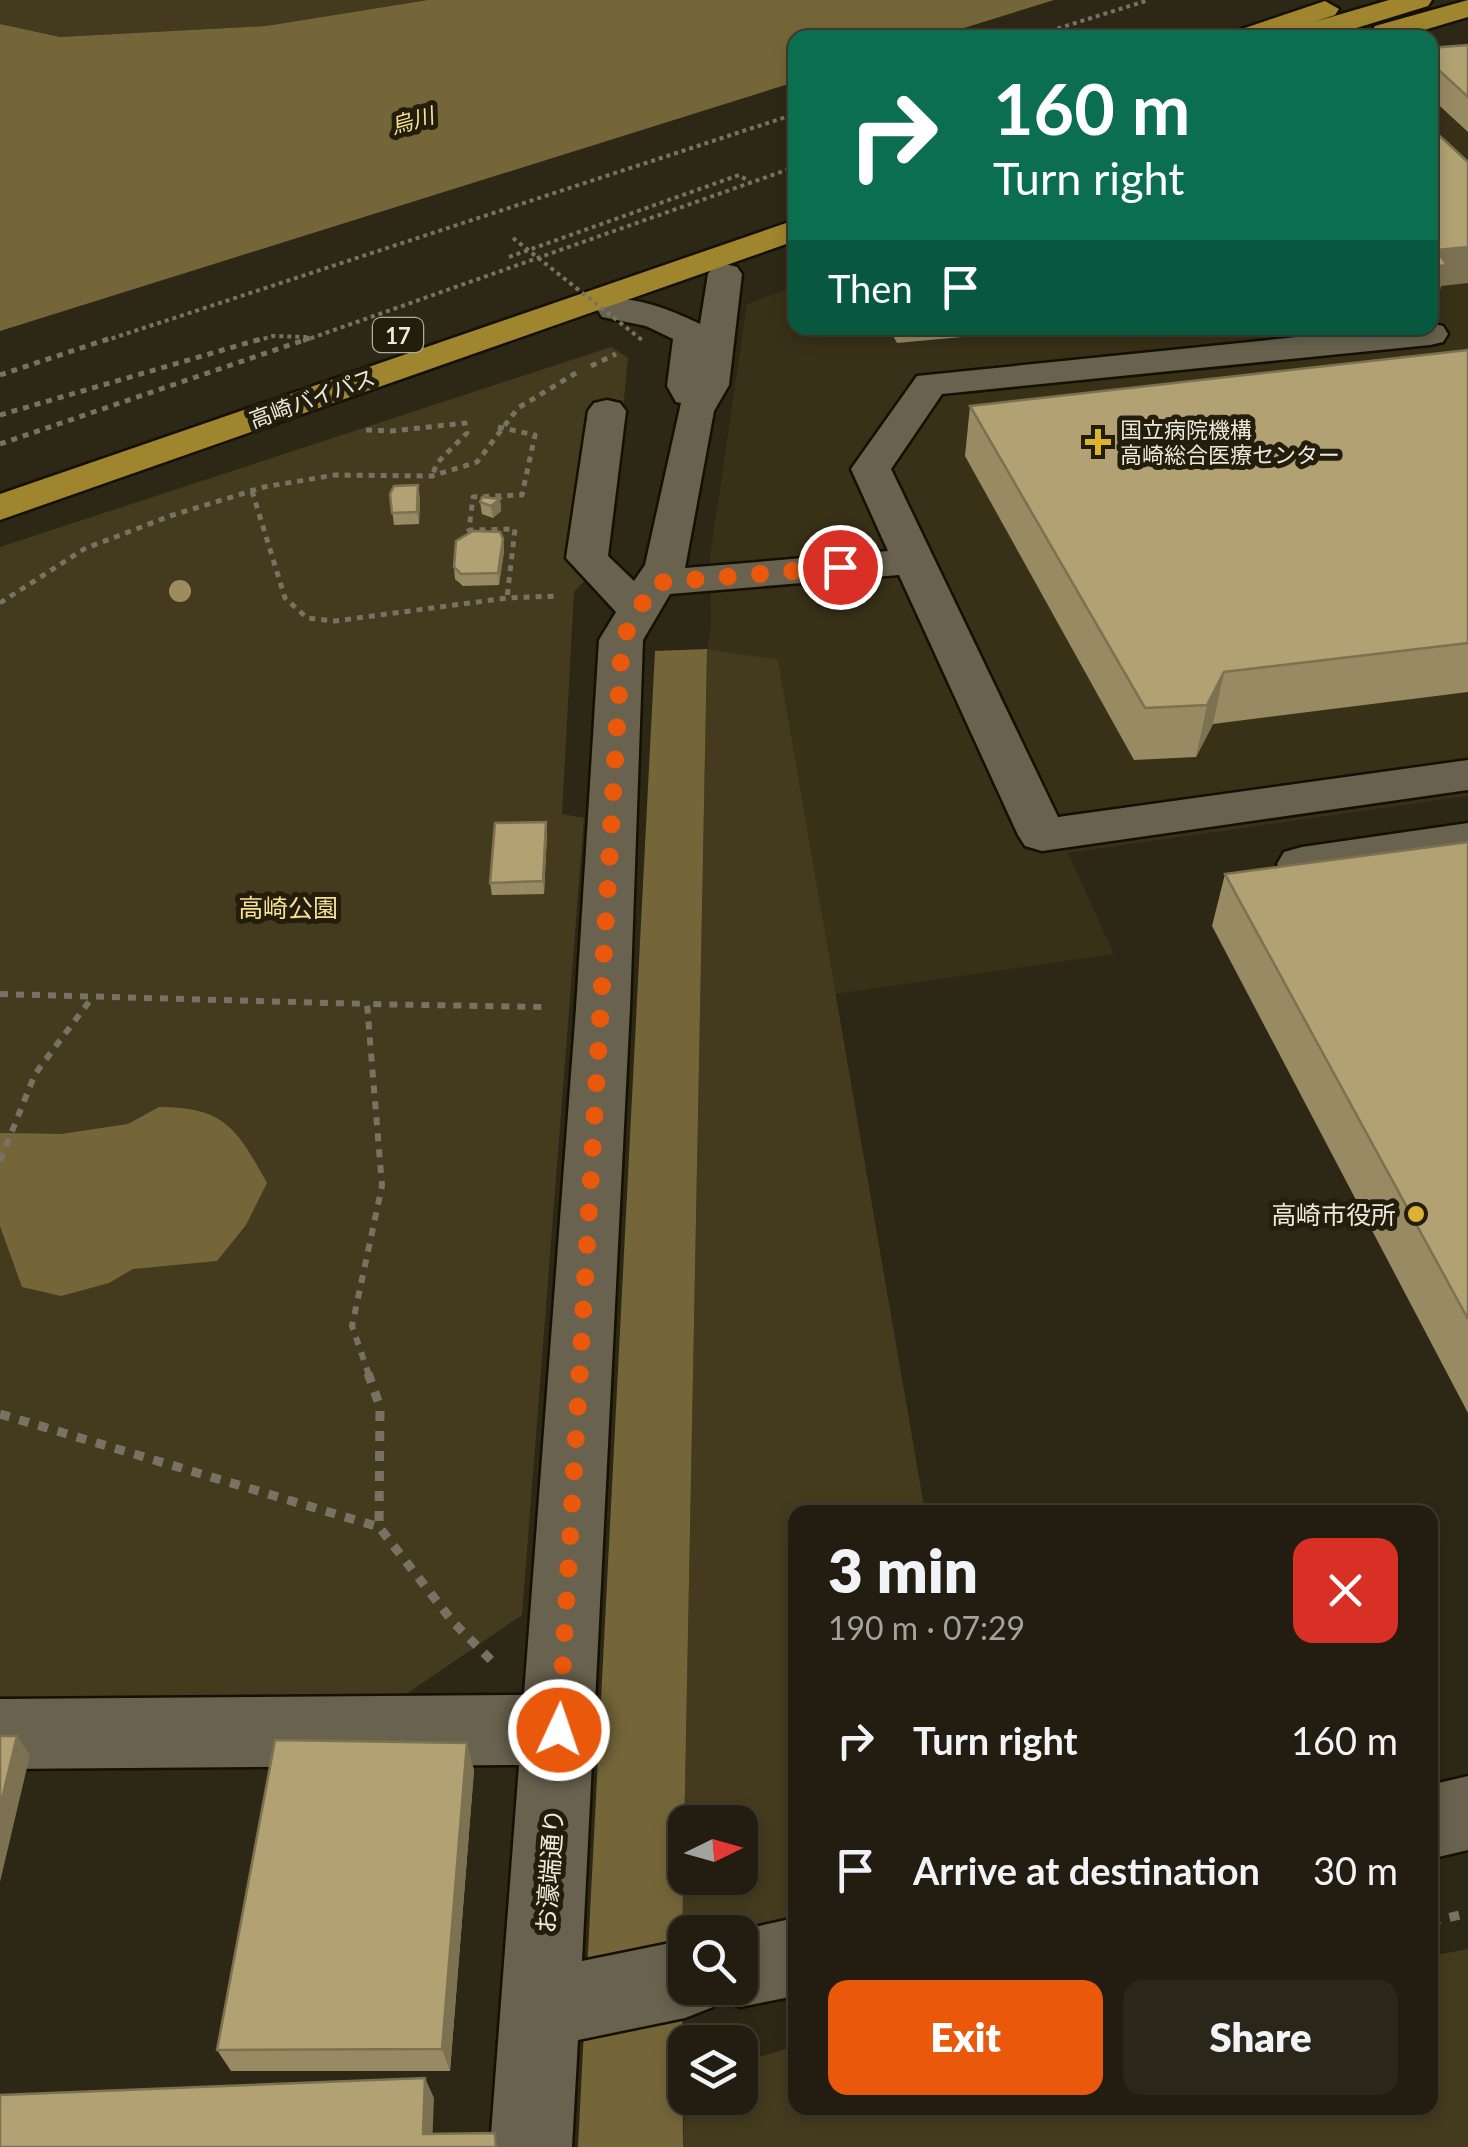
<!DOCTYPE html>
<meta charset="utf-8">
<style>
:root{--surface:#221d10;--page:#2a2619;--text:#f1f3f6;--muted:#a2a29f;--line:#3f3b30;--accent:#ea580c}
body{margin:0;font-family:Lato,"Noto Sans JP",sans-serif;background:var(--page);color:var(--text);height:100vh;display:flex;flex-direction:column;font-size:38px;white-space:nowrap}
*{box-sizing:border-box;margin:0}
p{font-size:32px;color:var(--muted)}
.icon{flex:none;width:55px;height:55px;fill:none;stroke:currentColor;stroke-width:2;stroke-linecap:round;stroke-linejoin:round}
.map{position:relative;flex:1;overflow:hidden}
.panel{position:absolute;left:788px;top:1505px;width:650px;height:610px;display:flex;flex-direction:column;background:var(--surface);border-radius:20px;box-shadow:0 5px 15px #0003,0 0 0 2px var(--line)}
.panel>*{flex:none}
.guide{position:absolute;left:788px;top:30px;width:650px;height:305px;border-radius:20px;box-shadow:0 5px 15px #0003,0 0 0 2px var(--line);background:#0b6e4f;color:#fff;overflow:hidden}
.needle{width:65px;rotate:85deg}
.buttons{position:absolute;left:668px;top:1805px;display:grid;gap:20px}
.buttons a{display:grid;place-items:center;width:90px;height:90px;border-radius:20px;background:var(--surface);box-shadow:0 5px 15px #0003,0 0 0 2px var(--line);font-size:50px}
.pin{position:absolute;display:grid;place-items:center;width:85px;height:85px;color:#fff;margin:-42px;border:5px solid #fff;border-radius:50%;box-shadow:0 2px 10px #0007}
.me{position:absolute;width:110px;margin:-55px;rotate:3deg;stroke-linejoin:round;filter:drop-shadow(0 0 8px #0008)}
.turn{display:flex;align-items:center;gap:35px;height:210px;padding:0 40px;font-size:45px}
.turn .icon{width:130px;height:130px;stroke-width:2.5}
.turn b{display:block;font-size:70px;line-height:85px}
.then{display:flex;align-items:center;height:95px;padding:0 40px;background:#0003;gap:20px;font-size:38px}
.round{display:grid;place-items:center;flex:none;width:105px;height:105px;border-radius:20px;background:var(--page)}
.summary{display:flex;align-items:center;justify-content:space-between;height:170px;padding:0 40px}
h1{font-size:60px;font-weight:800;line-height:75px}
.action{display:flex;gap:20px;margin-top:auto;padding:20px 40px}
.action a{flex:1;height:115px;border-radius:20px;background:var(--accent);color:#fff;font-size:40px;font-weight:800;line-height:115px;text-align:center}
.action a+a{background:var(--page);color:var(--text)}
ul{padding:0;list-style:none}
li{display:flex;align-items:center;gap:30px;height:130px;padding:0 40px}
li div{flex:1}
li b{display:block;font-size:38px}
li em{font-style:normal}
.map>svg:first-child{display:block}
.built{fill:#383017}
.green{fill:#443b1e;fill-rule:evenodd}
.water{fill:#756639}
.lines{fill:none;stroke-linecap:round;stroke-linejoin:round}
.minor-casing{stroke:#151002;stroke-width:5}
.highway-casing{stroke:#151002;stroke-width:5}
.path-far3{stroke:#777264;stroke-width:4;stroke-dasharray:4 4;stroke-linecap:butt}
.path-far2{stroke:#777264;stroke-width:5;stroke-dasharray:6 6;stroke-linecap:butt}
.path-far1{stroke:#777264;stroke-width:6;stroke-dasharray:8 8;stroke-linecap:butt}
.path{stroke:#777264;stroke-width:9;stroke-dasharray:10 10;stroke-linecap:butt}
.minor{fill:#68624e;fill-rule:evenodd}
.highway{fill:#a0852f;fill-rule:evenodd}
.path-bridge{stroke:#777264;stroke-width:4;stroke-dasharray:4 4;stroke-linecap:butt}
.tree{fill:#9d8c5d}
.wall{fill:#988a63}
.shaded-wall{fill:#7c7150}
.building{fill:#b1a173;stroke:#7c7150;stroke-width:2.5}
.route{stroke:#ea580c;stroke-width:18;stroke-dasharray:0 32.4}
.poi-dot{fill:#dab333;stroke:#231d0c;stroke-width:4}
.labels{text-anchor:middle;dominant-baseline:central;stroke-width:10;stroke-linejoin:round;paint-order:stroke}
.far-water-label{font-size:22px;font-style:italic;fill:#fbe299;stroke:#231d0c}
.shield{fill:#231d0c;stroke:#b0ac9f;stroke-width:2.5}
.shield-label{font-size:22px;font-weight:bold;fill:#ede9de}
.far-street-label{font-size:22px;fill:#ede9de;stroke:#231d0c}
.far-poi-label{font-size:22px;fill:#ede9de;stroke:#231d0c;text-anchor:start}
.park-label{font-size:25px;fill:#f8df97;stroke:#231d0c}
.poi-label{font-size:25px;fill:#ede9de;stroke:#231d0c;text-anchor:end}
.street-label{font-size:25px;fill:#ede9de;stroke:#231d0c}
</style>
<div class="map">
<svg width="1468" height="2147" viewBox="0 0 1468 2147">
<rect width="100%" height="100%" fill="#2d2716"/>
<!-- built -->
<path class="built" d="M1468,53V796L1068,853L1114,954L835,994L778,661L707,649L711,627L710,557L747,304L795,286V328H1430V66Z"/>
<!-- green -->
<path class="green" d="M0,0H428L266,26L60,37L0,24Z
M611,347L628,358L609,555L574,592L562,814L584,818L522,1615L374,1716L0,1713V547Z
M707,649L778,660L925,1512H795V1918L730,1932H685L682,1943ZM685,1822H740V1878H685Z
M1468,1949V2147H683L685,2080V2098H740V2063L795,2046V2108H1430V1956Z"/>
<!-- water -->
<path class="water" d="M428,0H1054L935,37L795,38V82L0,331V24L60,37L266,26Z
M707,649L682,1943L683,2147H578L655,651Z
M159,1107C225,1107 237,1129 267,1183L246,1225L217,1261L133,1269L109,1283L61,1296L22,1287L0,1226V1133L61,1134L128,1124Z"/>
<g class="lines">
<!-- minor casing -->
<g class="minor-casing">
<path id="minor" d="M725,264L737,267L742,274L729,385L714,411L685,568L888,551L851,469L917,376L1386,328H1430V323L1443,326L1448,334L1443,342L1430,345L942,394L891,469L1058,817L1468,760V790L1042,851L1025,846L1018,835L899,575L670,594L643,640L630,1008L582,1961L685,1940V1988H740V1932H732L795,1918V1996L740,2007L717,1997L713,2007L685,2018L578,2040L572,2147H490L519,1765L0,1769V1699L524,1695L576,1008L599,640L616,612L566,558L588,411L594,403L607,400L620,403L626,411L608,556L634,581L645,565L681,403L676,402L667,386L673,339L646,326L602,317L597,309L602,301C634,294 672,311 700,324L708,274L713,267Z
M1468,823V855L1302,881L1284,876L1277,864L1284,852L1302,847Z
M1468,1776V1850L1430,1859V1785Z"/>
</g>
<!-- highway casing -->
<g class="highway-casing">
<path id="highway" d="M1389,0H1432L1428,6L1324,38H1278L1280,34L1229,38L1233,32L1325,1L1339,9L1335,15L1314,22Z
M1468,0V17L1397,38H1375L1371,32L1375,26Z
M795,220V241L0,520V494Z"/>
</g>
<!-- path-far3 -->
<path class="path-far3" d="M1027,38L1149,0
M509,257L739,175L750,182
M104,341L795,114
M256,341L273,336L307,337
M303,341L795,167"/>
<!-- path-far2 -->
<path class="path-far2" d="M591,366L616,354
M0,375L111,338
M0,415L264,338
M498,427L535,435L522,495L473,497L469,530L515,529L507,598
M366,430L392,431L465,423L467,433L437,463L432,476
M0,444L310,338
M252,491L285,598L307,618L335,621L507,598L557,596
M0,603L84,549L170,516L264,487L335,475L432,476L477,462L518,408L576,373"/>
<!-- path-far1 -->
<path class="path-far1" d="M0,994L367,1004
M0,1161L35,1074L91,999
M369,1375L352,1326L382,1186L367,1004L543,1007"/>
<!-- path -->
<path class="path" d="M368,1373L380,1407L379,1527L453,1622L492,1661
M0,1414L379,1527
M1430,1922L1468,1913"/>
<!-- minor -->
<use href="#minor" class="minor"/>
<!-- highway -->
<use href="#highway" class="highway"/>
<!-- path-bridge -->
<path class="path-bridge" d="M513,238L642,340"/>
</g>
<!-- trees -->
<circle class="tree" cx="180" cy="591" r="11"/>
<!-- wall -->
<path class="wall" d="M1468,45V132L1430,97V48Z
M889,328H974L973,336L897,343Z
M1282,328H1331L1330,330L1286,334Z
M1468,350V692L1213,724L1196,757L1134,760L965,456L970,406Z
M390,494L420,497L419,524L394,525Z
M500,499L501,511L493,518L482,514L480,502Z
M503,539L504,551L499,585L463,586L455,579L454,567Z
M547,834L544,894L492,895L490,883Z
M1468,842V1413L1212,926L1225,874Z
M474,1770L450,2071H231L217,2050Z"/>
<!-- shaded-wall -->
<path class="shaded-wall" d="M1468,247V283L1441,286L1437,303L1430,304V267L1436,250Z
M418,485L420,497L419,524L417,512Z
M500,499L501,511L493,518L491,506Z
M503,539L504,551L499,585L498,573Z
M1224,672L1213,724L1196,757L1207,705Z
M546,822L547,834L544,894L543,881Z
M17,1736L30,1755L0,1882V1807Z
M467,1743L474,1770L450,2071L442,2049Z
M425,2078L434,2098L432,2147L423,2134Z"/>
<!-- building -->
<path class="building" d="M1468,45V97L1430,62V48Z
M1430,127L1468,162V247L1436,250L1447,265L1430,267Z
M1468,350V643L1224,672L1207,705L1145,708L970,406Z
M418,485L417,512L392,513L390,494L394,486Z
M482,497L500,499L491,506L480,502Z
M473,531L500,532L503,539L498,573L461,574L454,567L456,541Z
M546,822L543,881L490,883L495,823Z
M1468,842V1319L1225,874Z
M0,1736H17L0,1807Z
M275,1740L467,1743L442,2049L217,2050Z
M425,2078L423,2134L495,2133L496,2147H0V2095Z"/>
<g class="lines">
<!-- route -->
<path class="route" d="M559,1730L622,640L654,583L840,567"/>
</g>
<!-- markers -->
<g class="poi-dot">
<path d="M1093 427h10v10h10v10h-10v10h-10v-10h-10v-10h10z"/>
<circle cx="1416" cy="1214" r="10"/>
</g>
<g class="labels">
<!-- far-water labels -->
<g class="far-water-label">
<text transform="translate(412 120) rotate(-16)">烏川</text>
</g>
<!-- shield labels -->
<rect class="shield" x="373" y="318" width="50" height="34" rx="8"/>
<g class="shield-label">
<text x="398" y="335">17</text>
</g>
<!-- far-street labels -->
<g class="far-street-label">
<text transform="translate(312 398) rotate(-20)">高崎バイパス</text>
</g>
<!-- far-poi labels -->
<g class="far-poi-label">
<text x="1120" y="429">国立病院機構<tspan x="1120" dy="25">高崎総合医療センター</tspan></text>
</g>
<!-- park labels -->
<g class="park-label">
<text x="288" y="907">高崎公園</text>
</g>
<!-- poi labels -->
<g class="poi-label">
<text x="1396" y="1214">高崎市役所</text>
</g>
<!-- street labels -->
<g class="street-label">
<text transform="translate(549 1871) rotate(-86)">お濠端通り</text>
</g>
</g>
</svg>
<div class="buttons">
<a><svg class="needle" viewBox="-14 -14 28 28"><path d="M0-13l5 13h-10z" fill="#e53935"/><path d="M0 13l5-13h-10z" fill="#a2a29f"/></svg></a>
<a><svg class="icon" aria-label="search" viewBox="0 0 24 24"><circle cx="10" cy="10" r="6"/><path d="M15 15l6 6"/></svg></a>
<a><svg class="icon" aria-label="layers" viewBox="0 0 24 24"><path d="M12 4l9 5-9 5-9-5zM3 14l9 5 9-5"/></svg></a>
</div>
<div class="pin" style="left:840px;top:567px;background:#d93025"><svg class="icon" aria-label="arrive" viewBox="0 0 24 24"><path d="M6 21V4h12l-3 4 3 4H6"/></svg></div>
<svg class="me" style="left:559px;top:1730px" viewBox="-20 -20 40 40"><circle r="17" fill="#ea580c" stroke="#fff" stroke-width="3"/><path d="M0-11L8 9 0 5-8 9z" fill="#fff"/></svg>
<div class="guide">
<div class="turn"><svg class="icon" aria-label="right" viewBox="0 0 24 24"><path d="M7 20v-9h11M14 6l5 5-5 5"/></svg><div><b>160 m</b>Turn right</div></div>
<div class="then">Then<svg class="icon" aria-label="arrive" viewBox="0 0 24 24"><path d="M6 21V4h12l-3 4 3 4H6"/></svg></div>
</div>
<section class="panel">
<div class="summary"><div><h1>3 min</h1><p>190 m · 07:29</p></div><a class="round" style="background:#d93025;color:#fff"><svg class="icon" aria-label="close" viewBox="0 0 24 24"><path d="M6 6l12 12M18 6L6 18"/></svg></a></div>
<ul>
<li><svg class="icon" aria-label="right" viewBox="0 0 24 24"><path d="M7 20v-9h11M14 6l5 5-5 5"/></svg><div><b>Turn right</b></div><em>160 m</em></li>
<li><svg class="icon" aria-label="arrive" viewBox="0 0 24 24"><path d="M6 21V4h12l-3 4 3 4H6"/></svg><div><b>Arrive at destination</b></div><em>30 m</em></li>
</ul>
<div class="action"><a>Exit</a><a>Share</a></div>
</section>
</div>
